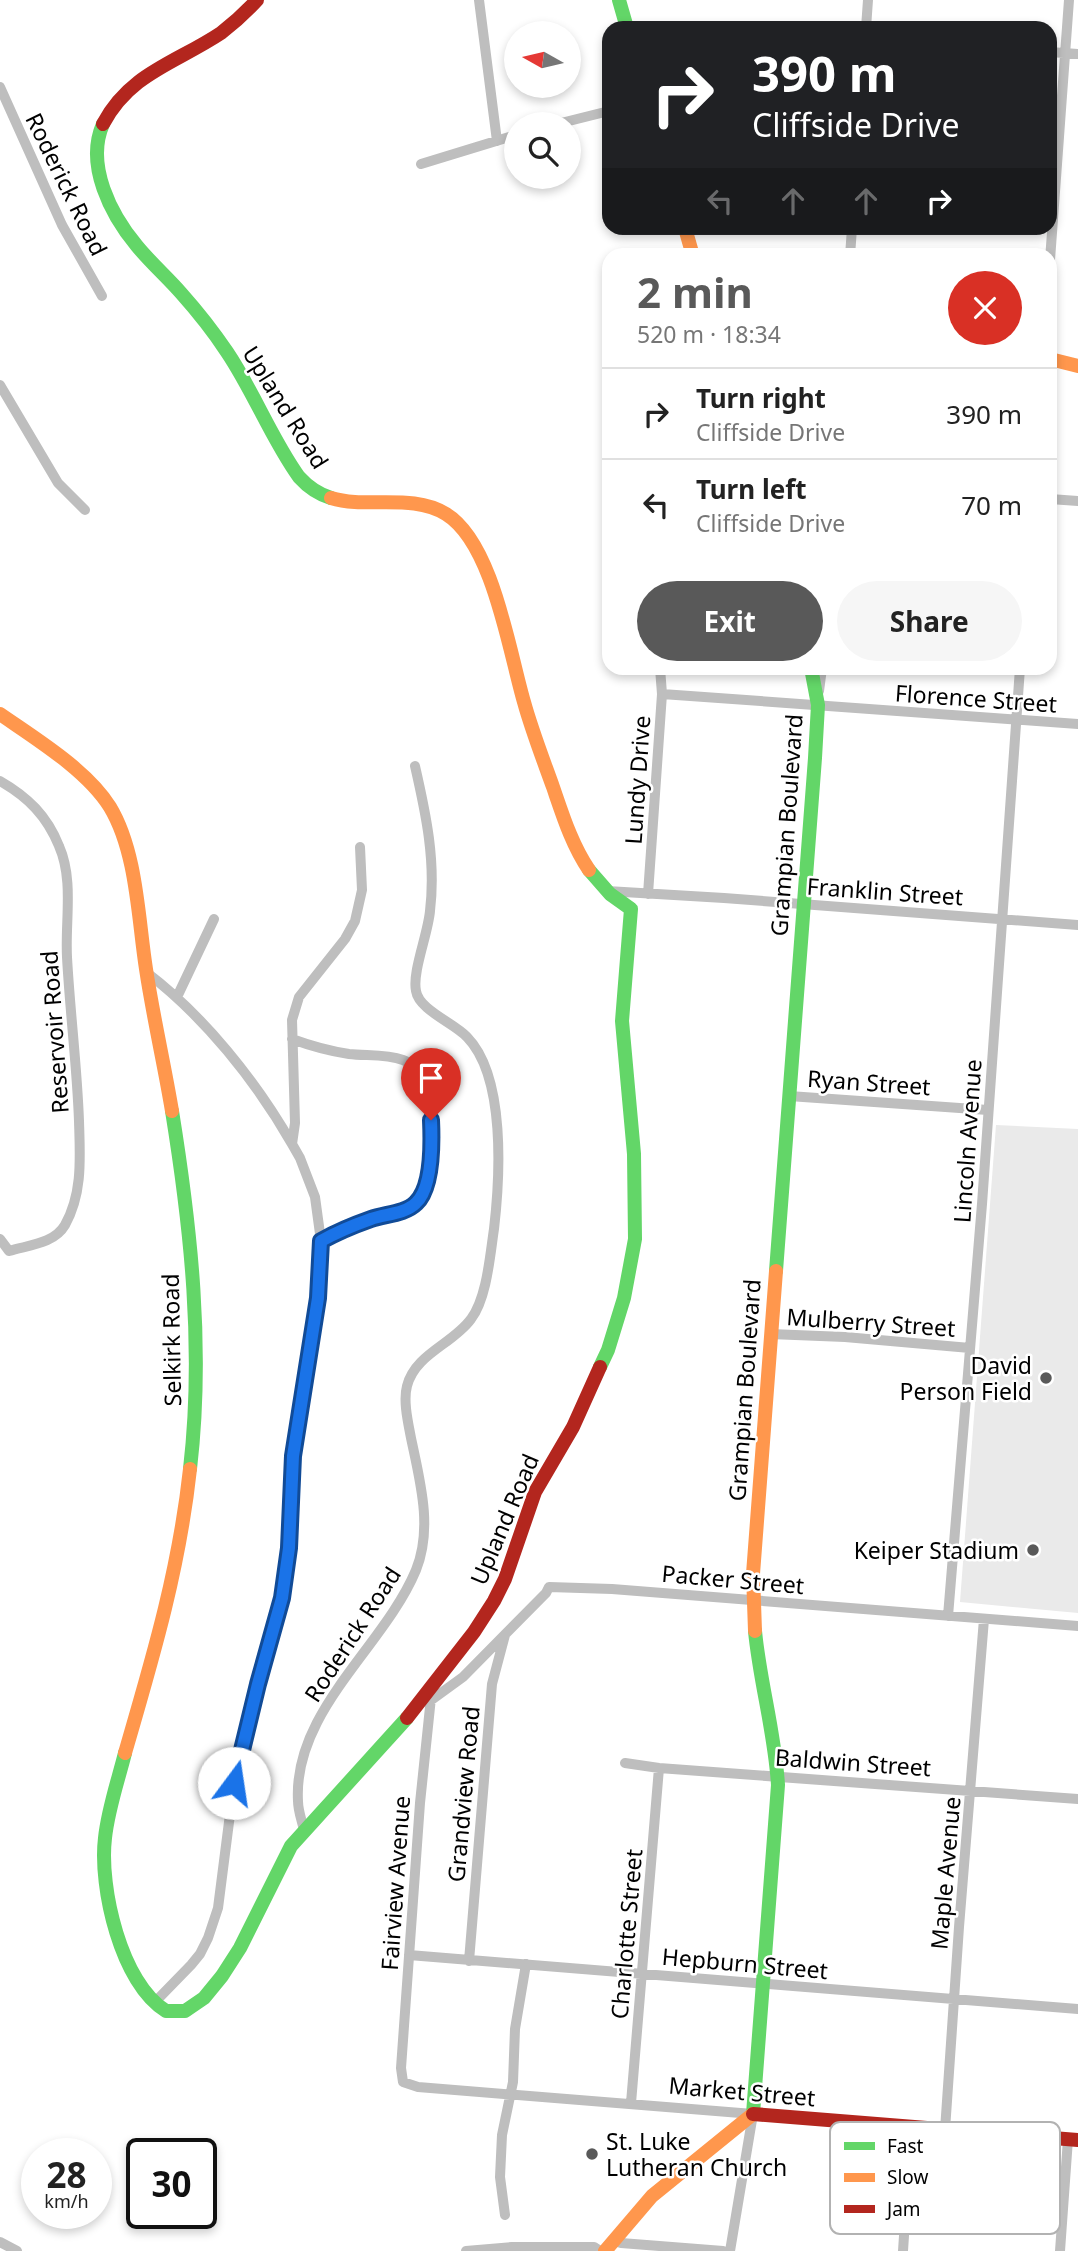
<!DOCTYPE html>
<meta charset="utf-8">
<style>
:root{--surface:#fff;--page:#f6f6f6;--text:#222;--muted:#767676;--line:#e0e0e0;--accent:#595959}
body{margin:0;font-family:"Noto Sans",sans-serif;background:var(--page);color:var(--text);height:100vh;display:flex;flex-direction:column;font-size:26px;white-space:nowrap}
*{box-sizing:border-box;margin:0}
p{font-size:23px;color:var(--muted)}
.icon{flex:none;width:38px;height:38px;fill:none;stroke:currentColor;stroke-width:2;stroke-linecap:round;stroke-linejoin:round}
.map{position:relative;flex:1;overflow:hidden}
.details{position:absolute;left:602px;top:248px;width:455px;height:427px;display:flex;flex-direction:column;background:var(--surface);border-radius:21px;box-shadow:0 4px 10px #0003}
.details>*{flex:none}
.banner{position:absolute;left:602px;top:21px;width:455px;height:214px;border-radius:21px;box-shadow:0 4px 10px #0003;background:#202124;color:#fff;overflow:hidden}
.needle{width:46px;rotate:278deg}
.controls{position:absolute;left:504px;top:21px;display:grid;gap:14px}
.controls a{display:grid;place-items:center;width:77px;height:77px;border-radius:50%;background:var(--surface);box-shadow:0 4px 10px #0003;font-size:35px}
.speed{position:absolute;left:21px;top:2138px;display:flex;gap:14px;font-size:35px;font-weight:700;text-align:center}
.speed>*{display:grid;place-content:center;width:91px;height:91px;border-radius:50%;background:var(--surface);box-shadow:0 4px 10px #0003;line-height:1}
.speed small{font-size:18px;font-weight:400}
.speed .limit{border:4px solid #111;border-radius:10px;background:#fff;color:#111}
.pin{position:absolute;display:grid;place-items:center;width:60px;height:60px;color:#fff;margin:-72px -30px;border-radius:50% 50% 50% 0;rotate:-45deg;box-shadow:0 0 7px #0007}
.pin .icon{rotate:45deg}
.me{position:absolute;width:77px;margin:-38px;rotate:14deg;stroke-linejoin:round;filter:drop-shadow(0 0 5px #0008)}
.turn{display:flex;align-items:center;gap:24px;height:147px;padding:0 35px;font-size:32px}
.turn .icon{width:91px;height:91px;stroke-width:2.5}
.turn b{display:block;font-size:49px;line-height:60px}
.lanes{display:flex;align-items:center;height:66px;padding:0 35px;background:#0003;justify-content:center;gap:35px;direction:ltr}
.lanes .off{opacity:.35}
.round{display:grid;place-items:center;flex:none;width:74px;height:74px;border-radius:37px;background:var(--page)}
.head{display:flex;align-items:center;justify-content:space-between;height:119px;padding:0 35px}
h1{font-size:42px;font-weight:700;line-height:52px;color:var(--accent)}
.cta{display:flex;gap:14px;margin-top:auto;padding:14px 35px}
.cta a{flex:1;height:80px;border-radius:42px;background:var(--accent);color:#fff;font-size:28px;font-weight:700;line-height:80px;text-align:center}
.cta a+a{background:var(--page);color:var(--text)}
ul{padding:0;list-style:none}
li{display:flex;align-items:center;gap:21px;height:91px;padding:0 35px;border-top:2px solid var(--line)}
li div{flex:1}
li b{display:block;font-size:26px}
li em{font-style:normal}
.map>svg:first-child{display:block}
.green{fill:#eaeaea}
.lines{fill:none;stroke-linecap:round;stroke-linejoin:round}
.street{stroke:#bebebe;stroke-width:10}
.fast{stroke:#63d668;stroke-width:14}
.slow{stroke:#ff974d;stroke-width:14}
.jam{stroke:#b3261e;stroke-width:14}
.route-casing{stroke:#114b97;stroke-width:18}
.route{stroke:#1a73e8;stroke-width:12}
.poi-dot{fill:#595959;stroke:#fff;stroke-width:2.5}
.labels{text-anchor:middle;dominant-baseline:central;stroke-width:5;stroke-linejoin:round;paint-order:stroke}
.street-label{font-size:23px;fill:#000;stroke:#fff}
.poi-label{font-size:23px;fill:#000;stroke:#fff;text-anchor:end}
.key{fill:#fff;stroke:#b2b2b2;stroke-width:2}
.key-label{font-size:19px;fill:#000}
</style>
<div class="map">
<svg width="1078" height="2251" viewBox="0 0 1078 2251">
<rect width="100%" height="100%" fill="#fff"/>
<!-- green -->
<path class="green" d="M996,1125L1078,1129V1613L960,1602Z"/>
<g class="lines">
<!-- street -->
<path class="street" d="M479,0L497,141
M866,28L868,0
M1050,52L1078,54
M0,87L62,225L102,296
M557,124L609,111
M421,164L516,135
M850,256L852,228
M1050,260L1069,0
M0,385L58,483L85,510
M1050,499L1078,501
M819,691L822,668
M662,694L1078,724
M0,781C28,797 47,816 59,846C74,880 65,921 67,957C70,1012 77,1066 79,1121C80,1157 83,1193 65,1225C54,1244 28,1245 9,1251L0,1239
M607,891L724,898L1078,925
M648,894L662,694L660,668
M146,972C204,1016 256,1081 292,1144
M177,997L214,919
M789,1096L988,1110
M321,1241L315,1197L300,1158L292,1144L295,1123L292,1020L299,997L345,939L355,921L362,890L360,847
M770,1334L845,1337L970,1348
M948,1616L982,1204L1020,668
M432,1688L420,1803L401,2068L403,2082L418,2087L753,2114L730,2251
M430,1701L463,1677L546,1593L549,1587L612,1589L1078,1626
M625,1763L659,1768L1078,1799
M304,1830C302,1821 298,1811 298,1801C293,1711 384,1647 416,1570C433,1528 420,1481 411,1438C408,1422 403,1401 407,1386C415,1354 453,1344 471,1319C487,1298 490,1255 494,1229C500,1177 506,1077 467,1037C454,1023 419,1010 416,991C412,972 428,934 430,911C436,861 426,814 415,766
M409,1955L1078,2009
M469,1961L492,1684L505,1635
M155,2002L191,1965L200,1954L208,1938L218,1908L234,1783L258,1684L282,1598L289,1547L293,1456L318,1298L321,1241C339,1232 357,1223 376,1218C388,1214 406,1213 416,1204C440,1180 438,1073 403,1060C386,1054 366,1056 349,1054C329,1051 311,1046 292,1039
M631,2103L659,1768
M945,2130L959,1927L984,1619
M505,2215L500,2177L502,2135L513,2082L515,2029L526,1964
M614,2241L621,2243L723,2251
M0,2242L17,2251
M466,2251L512,2247H594L600,2251
M903,2251L911,2128
M1060,2251L1068,2139"/>
<!-- fast -->
<path class="fast" d="M619,0L627,28
M103,124C85,165 111,215 137,246C151,263 167,277 181,293C198,312 213,331 227,352C254,392 271,438 299,477C308,487 318,494 331,498
M589,870L610,894L631,909L622,1021L634,1154L635,1239L624,1298L608,1350L600,1367
M172,1111C191,1229 204,1349 190,1469
M776,1271L815,758L818,705L811,668
M125,1753C118,1781 108,1809 105,1838C99,1887 121,1984 166,2011H185L204,1998L222,1976L240,1948L291,1846L407,1718
M753,2114L778,1785C775,1733 760,1683 755,1631"/>
<!-- slow -->
<path class="slow" d="M685,228L693,256
M1050,359L1078,366
M331,498C367,509 412,493 446,514C493,543 509,651 524,702C532,731 543,759 553,787C563,816 572,845 589,870
M0,714C36,739 87,770 110,807C137,852 138,918 146,969C153,1016 164,1063 172,1111
M755,1631L753,1574L776,1271
M125,1753C153,1657 179,1570 190,1469
M605,2251L652,2196L753,2114"/>
<!-- jam -->
<path class="jam" d="M103,124C130,73 176,63 221,33C234,23 246,12 257,0
M407,1718L474,1632L494,1601L505,1579L535,1492L573,1427L600,1367
M753,2114L1078,2140"/>
</g>
<g class="lines">
<!-- route casing -->
<g class="route-casing">
<path id="route" d="M234,1783L258,1684L282,1598L289,1548L293,1456L318,1298L321,1241C337,1232 354,1225 371,1219C385,1214 405,1214 416,1203C433,1187 432,1142 431,1120"/>
</g>
<!-- route -->
<use href="#route" class="route"/>
</g>
<!-- markers -->
<g class="poi-dot">
<circle cx="1046" cy="1378" r="7"/>
<circle cx="1033" cy="1550" r="7"/>
<circle cx="592" cy="2154" r="7"/>
</g>
<g class="labels">
<!-- street labels -->
<g class="street-label">
<text transform="translate(67 184) rotate(64)">Roderick Road</text>
<text transform="translate(286 407) rotate(58)">Upland Road</text>
<text transform="translate(976 698) rotate(4)">Florence Street</text>
<text transform="translate(637 780) rotate(-86)">Lundy Drive</text>
<text transform="translate(786 825) rotate(-86)">Grampian Boulevard</text>
<text transform="translate(885 891) rotate(4)">Franklin Street</text>
<text transform="translate(54 1032) rotate(-94)">Reservoir Road</text>
<text transform="translate(869 1082) rotate(4)">Ryan Street</text>
<text transform="translate(967 1141) rotate(-86)">Lincoln Avenue</text>
<text transform="translate(871 1322) rotate(4)">Mulberry Street</text>
<text transform="translate(171 1340) rotate(-91)">Selkirk Road</text>
<text transform="translate(744 1390) rotate(-86)">Grampian Boulevard</text>
<text transform="translate(504 1519) rotate(-67)">Upland Road</text>
<text transform="translate(733 1579) rotate(5)">Packer Street</text>
<text transform="translate(352 1634) rotate(-57)">Roderick Road</text>
<text transform="translate(853 1762) rotate(4)">Baldwin Street</text>
<text transform="translate(463 1794) rotate(-85)">Grandview Road</text>
<text transform="translate(945 1873) rotate(-85)">Maple Avenue</text>
<text transform="translate(395 1883) rotate(-86)">Fairview Avenue</text>
<text transform="translate(626 1934) rotate(-85)">Charlotte Street</text>
<text transform="translate(745 1963) rotate(5)">Hepburn Street</text>
<text transform="translate(742 2091) rotate(5)">Market Street</text>
</g>
<!-- poi labels -->
<g class="poi-label">
<text x="1032" y="1365">David<tspan x="1032" dy="26">Person Field</tspan></text>
<text x="1019" y="1550">Keiper Stadium</text>
<text x="606" y="2141" text-anchor="start">St. Luke<tspan x="606" dy="26">Lutheran Church</tspan></text>
</g>
</g>
<!-- legend -->
<rect x="830" y="2122" width="230" height="112" rx="10" class="key"/>
<rect x="844" y="2142" width="31" height="8" fill="#63d668"/>
<rect x="844" y="2173" width="31" height="9" fill="#ff974d"/>
<rect x="844" y="2205" width="31" height="8" fill="#b3261e"/>
<g class="key-label">
<text x="887" y="2153">Fast</text>
<text x="887" y="2184">Slow</text>
<text x="887" y="2216">Jam</text>
</g>
</svg>
<div class="controls">
<a><svg class="needle" viewBox="-14 -14 28 28"><path d="M0-13l5 13h-10z" fill="#e53935"/><path d="M0 13l5-13h-10z" fill="#767676"/></svg></a>
<a><svg class="icon" aria-label="search" viewBox="0 0 24 24"><circle cx="10" cy="10" r="6"/><path d="M15 15l6 6"/></svg></a>
</div>
<div class="speed"><div>28<small>km/h</small></div><div class="limit">30</div></div>
<div class="pin" style="left:431px;top:1120px;background:#d93025"><svg class="icon" aria-label="arrive" viewBox="0 0 24 24"><path d="M6 21V4h12l-3 4 3 4H6"/></svg></div>
<svg class="me" style="left:234px;top:1783px" viewBox="-20 -20 40 40"><circle r="19" fill="#fff"/><path d="M0-13L10 11 0 6-10 11z" fill="#1a73e8"/></svg>
<div class="banner">
<div class="turn"><svg class="icon" aria-label="right" viewBox="0 0 24 24"><path d="M7 20v-9h11M14 6l5 5-5 5"/></svg><div><b>390 m</b>Cliffside Drive</div></div>
<div class="lanes"><svg class="icon off" aria-label="left" viewBox="0 0 24 24"><path d="M17 20v-9H6M10 6l-5 5 5 5"/></svg><svg class="icon off" aria-label="ahead" viewBox="0 0 24 24"><path d="M12 20V5M6 11l6-6 6 6"/></svg><svg class="icon off" aria-label="ahead" viewBox="0 0 24 24"><path d="M12 20V5M6 11l6-6 6 6"/></svg><svg class="icon" aria-label="right" viewBox="0 0 24 24"><path d="M7 20v-9h11M14 6l5 5-5 5"/></svg></div>
</div>
<section class="details">
<div class="head"><div><h1>2 min</h1><p>520 m · 18:34</p></div><a class="round" style="background:#d93025;color:#fff"><svg class="icon" aria-label="close" viewBox="0 0 24 24"><path d="M6 6l12 12M18 6L6 18"/></svg></a></div>
<ul>
<li><svg class="icon" aria-label="right" viewBox="0 0 24 24"><path d="M7 20v-9h11M14 6l5 5-5 5"/></svg><div><b>Turn right</b><p>Cliffside Drive</p></div><em>390 m</em></li>
<li><svg class="icon" aria-label="left" viewBox="0 0 24 24"><path d="M17 20v-9H6M10 6l-5 5 5 5"/></svg><div><b>Turn left</b><p>Cliffside Drive</p></div><em>70 m</em></li>
</ul>
<div class="cta"><a>Exit</a><a>Share</a></div>
</section>
</div>
